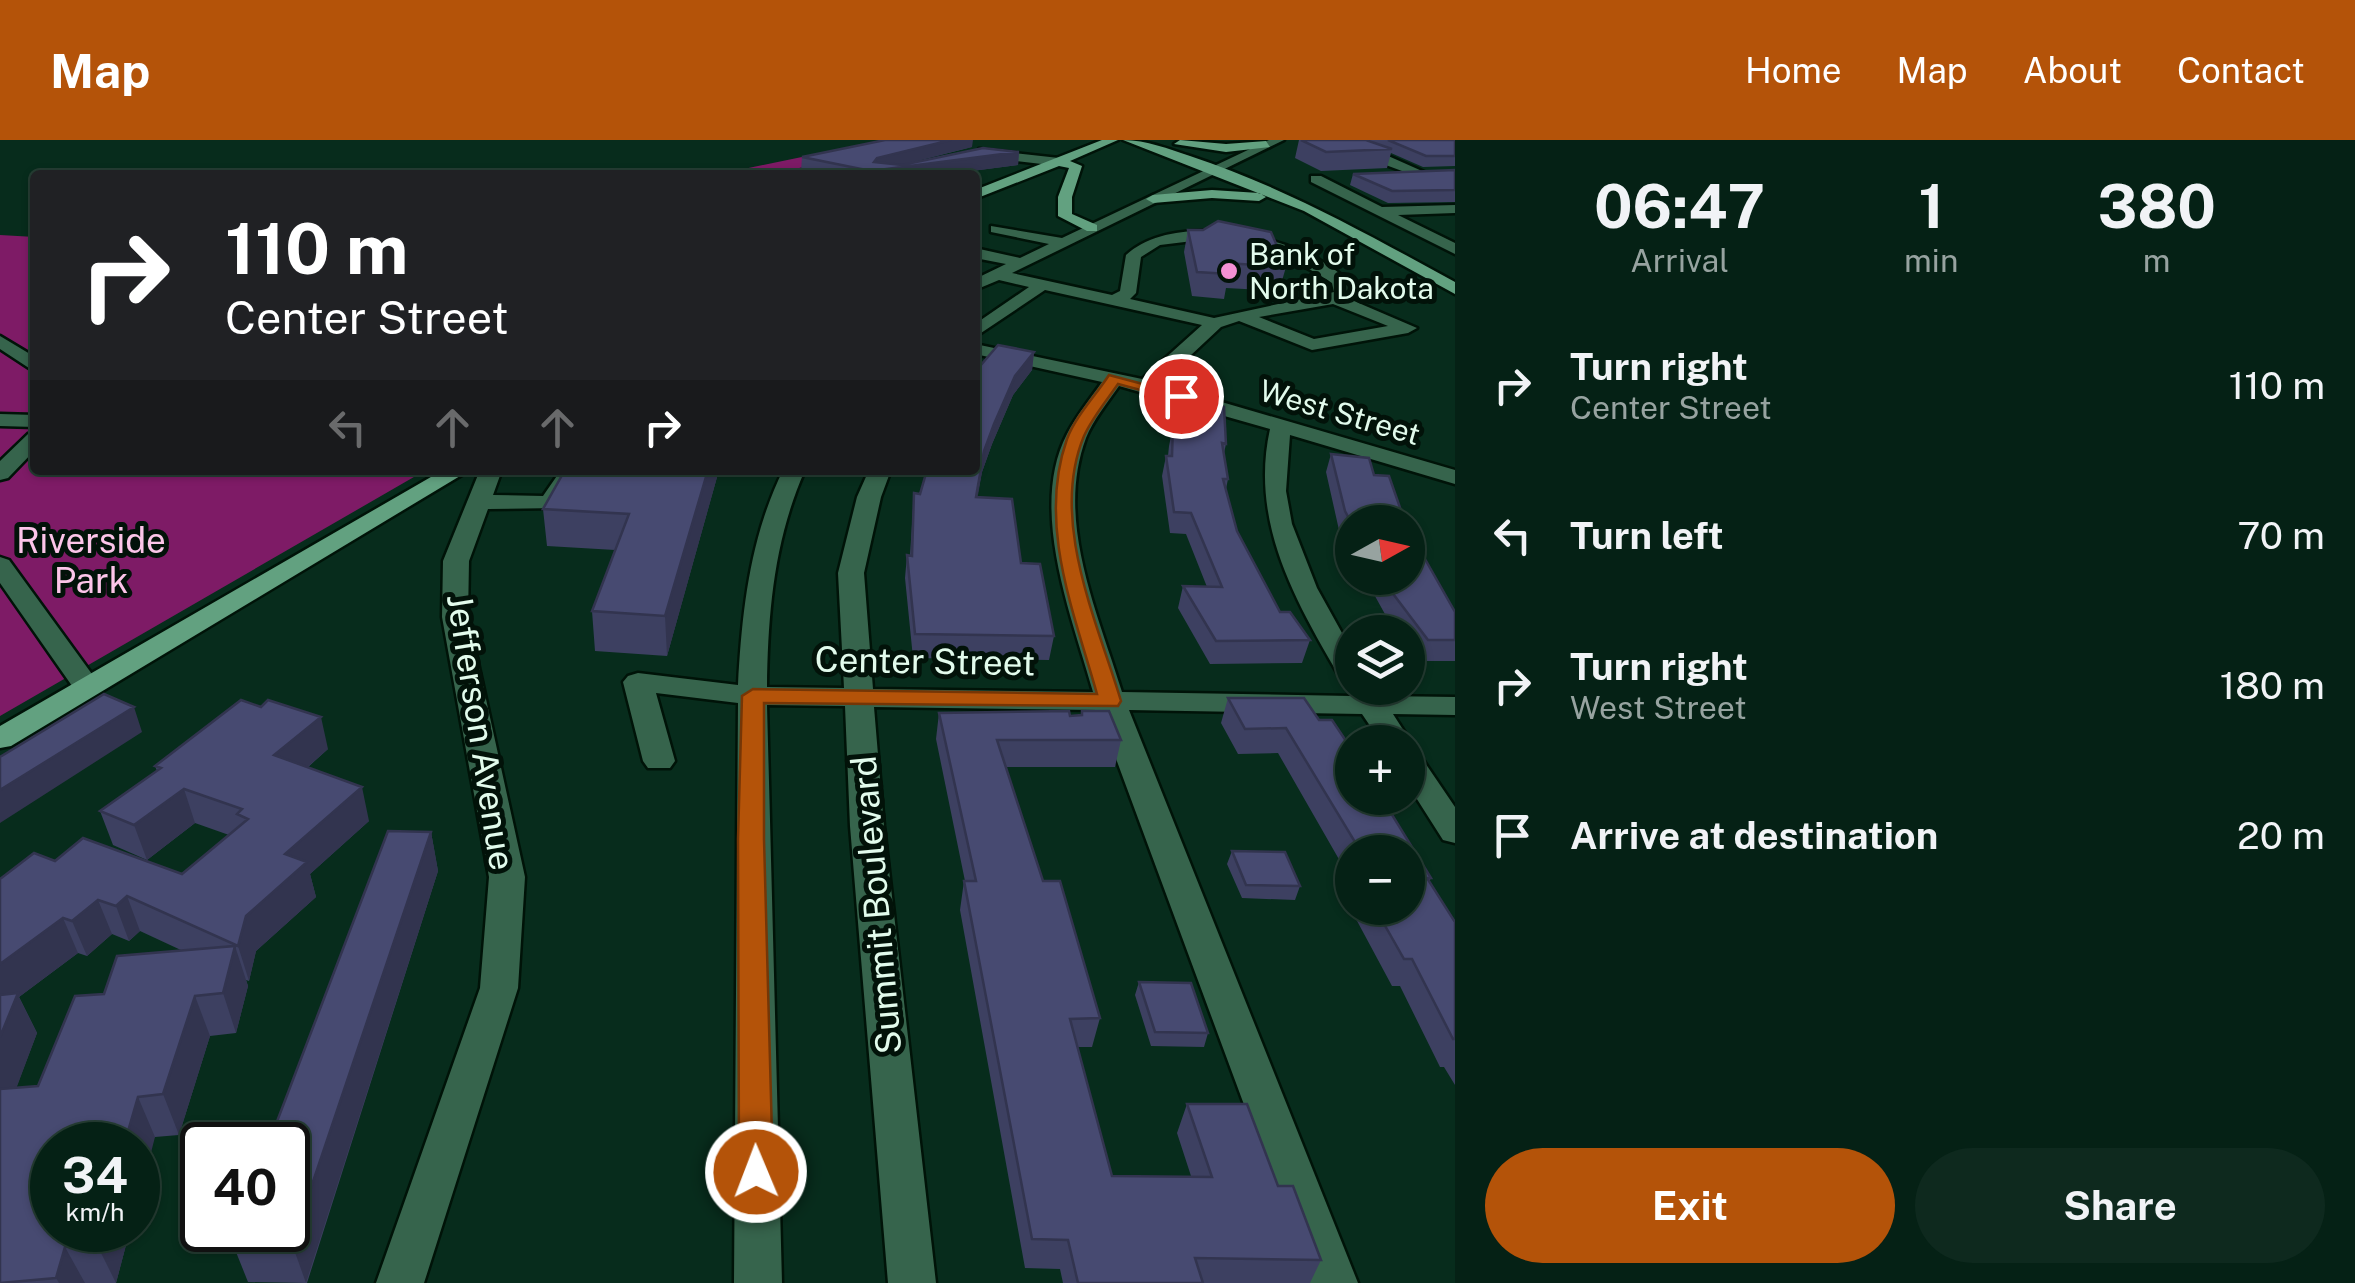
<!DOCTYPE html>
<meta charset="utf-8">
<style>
:root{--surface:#052115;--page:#0e291e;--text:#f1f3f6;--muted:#97a3a0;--line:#263e34;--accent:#b45309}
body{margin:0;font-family:"Public Sans",sans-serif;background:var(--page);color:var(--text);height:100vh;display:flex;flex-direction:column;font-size:38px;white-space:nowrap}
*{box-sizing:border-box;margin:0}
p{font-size:32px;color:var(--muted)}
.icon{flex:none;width:55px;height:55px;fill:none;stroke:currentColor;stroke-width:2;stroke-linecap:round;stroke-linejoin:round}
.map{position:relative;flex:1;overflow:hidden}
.panel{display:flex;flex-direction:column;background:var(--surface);width:900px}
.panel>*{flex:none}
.top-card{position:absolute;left:30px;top:30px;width:950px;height:305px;border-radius:10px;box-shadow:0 2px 8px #0004,0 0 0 2px var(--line);background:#202124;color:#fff;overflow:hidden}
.needle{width:65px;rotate:82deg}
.controls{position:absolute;left:1335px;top:365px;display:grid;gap:20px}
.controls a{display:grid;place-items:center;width:90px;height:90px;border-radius:50%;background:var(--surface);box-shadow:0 2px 8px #0004,0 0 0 2px var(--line);font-size:50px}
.speed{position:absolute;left:30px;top:982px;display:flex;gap:20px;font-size:50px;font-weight:700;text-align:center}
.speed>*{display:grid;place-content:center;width:130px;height:130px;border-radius:50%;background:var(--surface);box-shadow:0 2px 8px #0004,0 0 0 2px var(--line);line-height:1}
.speed small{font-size:25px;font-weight:400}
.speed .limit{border:5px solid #111;border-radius:15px;background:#fff;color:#111}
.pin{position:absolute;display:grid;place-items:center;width:85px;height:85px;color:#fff;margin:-42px;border:5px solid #fff;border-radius:50%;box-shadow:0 2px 10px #0007}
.me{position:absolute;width:110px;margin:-55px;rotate:359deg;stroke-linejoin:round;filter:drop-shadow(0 0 8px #0008)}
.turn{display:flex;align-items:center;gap:35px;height:210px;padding:0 30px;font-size:45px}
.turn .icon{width:130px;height:130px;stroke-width:2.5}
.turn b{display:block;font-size:70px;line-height:85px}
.lanes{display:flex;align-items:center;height:95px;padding:0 30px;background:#0003;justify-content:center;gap:50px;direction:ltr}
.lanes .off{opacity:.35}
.eta{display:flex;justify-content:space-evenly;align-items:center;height:170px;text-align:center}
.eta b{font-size:60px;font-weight:700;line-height:70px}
.primary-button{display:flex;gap:20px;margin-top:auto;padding:20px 30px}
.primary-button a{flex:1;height:115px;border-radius:60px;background:var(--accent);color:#fff;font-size:40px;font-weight:700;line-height:115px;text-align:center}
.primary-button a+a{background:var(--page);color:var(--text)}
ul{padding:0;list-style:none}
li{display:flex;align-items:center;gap:30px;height:150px;padding:0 30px}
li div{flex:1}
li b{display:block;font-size:38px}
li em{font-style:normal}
header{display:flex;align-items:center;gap:60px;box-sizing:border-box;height:140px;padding:0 50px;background:var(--accent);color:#fff}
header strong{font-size:48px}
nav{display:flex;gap:55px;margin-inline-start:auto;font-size:35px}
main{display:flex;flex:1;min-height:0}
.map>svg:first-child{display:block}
.green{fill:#7e1b66}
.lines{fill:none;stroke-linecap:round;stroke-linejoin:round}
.minor-casing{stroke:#001308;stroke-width:5}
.major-casing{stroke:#001308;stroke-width:5}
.minor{fill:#36644c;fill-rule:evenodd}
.major{fill:#62a180;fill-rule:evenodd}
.wall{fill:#3d4061;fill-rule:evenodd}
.shaded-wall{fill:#32344f}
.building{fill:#474a71;stroke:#32344f;stroke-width:2.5}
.route{fill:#b45309;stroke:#753606;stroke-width:2.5}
.poi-dot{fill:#f491d4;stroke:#021209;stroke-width:4}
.labels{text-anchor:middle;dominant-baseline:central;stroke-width:10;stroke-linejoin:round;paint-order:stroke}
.far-poi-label{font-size:30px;fill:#e2fbec;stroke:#021209;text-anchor:start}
.far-street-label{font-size:30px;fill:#e2fbec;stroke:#021209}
.park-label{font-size:35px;fill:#fcc5e9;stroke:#021209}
.street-label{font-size:35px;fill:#e2fbec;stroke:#021209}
</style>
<header>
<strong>Map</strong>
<nav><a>Home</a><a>Map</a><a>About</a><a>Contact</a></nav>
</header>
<main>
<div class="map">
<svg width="1455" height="1143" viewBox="0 0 1455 1143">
<rect width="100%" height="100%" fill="#072c1c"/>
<!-- green -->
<path class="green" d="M884,0H928L767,35H715Z
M0,95L35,97V330H426L0,576Z"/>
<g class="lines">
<!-- minor casing -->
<g class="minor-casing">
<path id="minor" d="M1269,0H1284L1012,133L1112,155L1120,151L1126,115C1177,68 1303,96 1348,141L1350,153L1347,158L1417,188L1408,193L1312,210L1239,181L1221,187L1160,244L1455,330V344L1290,295L1286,351L1292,384L1317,448L1352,511V543L1342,540L1338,534C1293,457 1250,380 1270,289L1119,246C1108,262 1093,280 1086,298C1055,381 1098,473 1122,552L1351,556L1355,549L1370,548L1380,556L1455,557V575L1393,574L1411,602L1408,608V602H1381L1362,574L1129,570L1358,1143H1310L1098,570L874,567L884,686L936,1143H888L850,686L845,566L767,565L782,1143H734L738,563L656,553L675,621L670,628H648L643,621L623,542L628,536L638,533L738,545C742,470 750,398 783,330H805C774,400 768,472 767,547L844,548L838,433L857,357L869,330H891L881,357L864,433L873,549L1093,552C1072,477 1028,369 1067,294C1076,276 1090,259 1102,242L975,214V204L1142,239L1202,185L1045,150L975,197V184L1029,147L999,140L975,150V139L1006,124L975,118V108L1020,118L1049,104L991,92V86L1062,98ZM1209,99C1254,104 1294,117 1332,143L1334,152L1214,178L1130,159L1136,153L1141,117L1160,105ZM1333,164L1388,186L1314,199L1259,177Z
M1318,0L1368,7L1431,35L1421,38Z
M979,9L1059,18L1065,22L1059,26L975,16Z
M1311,36H1321L1382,67L1455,65V73L1398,75L1455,103V114L1311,42Z
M0,196L35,217V232L0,209Z
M0,274L35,275V287L0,286Z
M35,292V310L8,338L0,340V321L28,294Z
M480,330H502L493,355L543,356L561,330H583L558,368L488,369L469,421L468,477L525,737L518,848L424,1143H376L480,848L489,737L442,477L443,421Z
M0,417L9,420L97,541L102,547L97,553H77L0,443Z
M1408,611L1419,614L1455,667V703L1443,700L1408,645Z"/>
</g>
<!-- major casing -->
<g class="major-casing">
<path id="major" d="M1102,0H1118L1070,21L1082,26L1072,57V74L1097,85V91H1087L1058,76V57L1069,28L1059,26L975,59V50Z
M1123,0C1147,0 1168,9 1190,16C1284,47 1369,95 1455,142V154L1304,71Z
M1266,1L1270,7L1226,12L1174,4L1180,0L1226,4Z
M1212,50L1259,53L1266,57L1259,61L1212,58L1153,63L1146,59L1153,55Z
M443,330H470L11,606L0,608V586Z"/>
</g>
<!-- minor -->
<use href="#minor" class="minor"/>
<!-- major -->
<use href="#major" class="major"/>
</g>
<!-- wall -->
<path class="wall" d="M1299,0H1455V26L1423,27L1391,13L1387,28L1321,31L1295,18Z
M972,7L901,25L1019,12L1018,25L941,35H822L801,31L802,17Z
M1455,30V62L1388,63L1350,45L1353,34Z
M1188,90L1286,127L1279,151L1226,148L1224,159L1192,156L1184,112Z
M1034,212L1032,230L1013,255L992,304L982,332L977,357L1021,423L1054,496L1049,520L913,518L905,438L907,415H910L914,353L920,354Z
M1185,268L1226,304L1224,313L1228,339L1226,349L1237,391L1280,472L1310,500L1302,523L1210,524L1178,468L1183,446L1207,447L1186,394L1170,393L1162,336L1166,316H1168L1169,306L1173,286L1180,287Z
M1331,314L1352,382V415L1339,390L1326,332Z
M565,330H719L667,516L595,511L592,471L615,410L547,406L543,369Z
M1365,438H1408L1455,472V521H1420L1408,504V492H1399L1386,476Z
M1228,558L1319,580L1389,665L1388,668L1431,738L1429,742L1455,782V945L1444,927H1440L1400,846H1392L1356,779L1361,768H1408V712H1352V742L1278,613L1238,614L1221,583Z
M939,573L1070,576L1121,600L1115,627H1006L1043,741L1100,878L1092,907H1077L1112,1036H1191L1177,993L1187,964L1278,1046L1321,1120L1310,1143H1063L1060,1129L1025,1128L960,770L964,741H965L936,599Z
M328,609L307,628L369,681L310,734L316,757L256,811L249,841L246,840L248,846L236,893L210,896L179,995L155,997L52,1090H130L116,1143H0V739L55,721L182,734L229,695L195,683L147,720L113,705L100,671L157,631L155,626ZM140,791L183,811L104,854L38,946L16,948L37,893L19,857L78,813L87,816L112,794L129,801Z
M431,692L438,731L307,1143L248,1142L232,1102Z
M1232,711L1300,746L1295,760L1242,758L1227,724Z
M1139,842L1208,893L1204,907L1151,906L1135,855Z"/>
<!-- shaded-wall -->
<path class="shaded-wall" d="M951,0H973L972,7L888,28L1019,12L1018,25L941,35H871V31L877,18Z
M1034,212L1032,230L1013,255L992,304L982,332L974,378L984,311L1015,236Z
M708,330H719L667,516L665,476Z
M134,567L142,592L0,683V650Z
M321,577L328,609L282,649L274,615Z
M362,647L369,681L310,734L316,757L256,811L249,841L238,806L246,776L285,714Z
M184,649L195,683L147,720L134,685Z
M431,692L438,731L306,1143L292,1104Z
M127,756L140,791L129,801L116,766Z
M98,760L112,794L87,816L72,781Z
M63,778L78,813L19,857L37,893L0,992V824Z
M235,806L248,846L236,893L223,853Z
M195,856L210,896L179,995L163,954Z
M138,957L155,997L138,1063V1005H124Z
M100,1090H130L116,1143L96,1103Z
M65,1107L85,1143H59L56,1138Z"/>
<!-- building -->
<path class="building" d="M885,0H951L877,18L874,22L902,25L983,8L1019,12L871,31L802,17Z
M1301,0H1366L1392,9L1326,12Z
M1388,0H1455V16H1426Z
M1455,30V50L1392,51L1353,34Z
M1218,81L1271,92L1286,127L1226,123L1229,134L1197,132L1188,90H1203Z
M998,205L1034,212L1015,236L994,284L984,311L976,357L1012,359L1021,423L1040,424L1054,496L915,494L907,415L912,416L914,353L920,354L927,330H975V232Z
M1196,264L1224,267L1226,304L1222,303L1228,339H1223L1237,391L1280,472H1290L1310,500L1216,501L1183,446L1222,447L1191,373L1174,372L1166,316H1172L1173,286L1183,287L1185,268L1195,269Z
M1331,314L1369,318L1374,335L1389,336L1405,382H1352V384L1345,371Z
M565,330H708L665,476L592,471L629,374L543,369Z
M1408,389L1455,472V500H1428L1394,455L1383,438H1408Z
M104,554L134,567L0,650V617Z
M1228,558H1304L1319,580H1332L1352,610V658H1384L1389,665H1386L1431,738H1427L1455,782V899H1453L1412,819H1404L1375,768H1408V712H1361L1286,588L1245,589Z
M241,560L261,567L268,560L321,577L274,615L362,647L285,714L307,722L246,776L238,806L127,756L116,766L98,760L72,781L63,778L0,824V739L34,713L55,721L83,698L182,734L248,679L237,674L242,669L184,649L134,685L100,671L161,628L155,626Z
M1069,571L1070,576L1082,575V571H1109L1121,600H997L1043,741H1060L1100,878L1070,879L1112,1036L1212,1037L1187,964H1247L1278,1046H1293L1321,1120L1195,1118L1203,1143H1078L1068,1100L1032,1099L964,741H976L939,573Z
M388,691L431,692L292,1104L232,1102L236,1090H288V1005H268Z
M1232,711L1285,712L1300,746L1246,745Z
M235,806L223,853L195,856L163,954L138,957L124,1005H52V1090H100L96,1103L65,1107L56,1138L0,1143V949L38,946L75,856L104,854L117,816Z
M1139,842L1191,843L1208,893L1155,892Z
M18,853L0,897V855Z"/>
<!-- route -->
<path class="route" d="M1109,235L1188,256L1181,261L1118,244C1107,260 1092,278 1084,296C1049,380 1097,481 1121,561L1118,566L764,563V699L773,1032L768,1043L756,1047L744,1043L739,1032L738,699L742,556L753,549L1097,554C1074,472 1037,384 1067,299C1075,277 1096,255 1109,235Z"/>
<!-- markers -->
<circle class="poi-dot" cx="1229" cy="131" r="10"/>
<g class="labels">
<!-- far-poi labels -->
<g class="far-poi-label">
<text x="1249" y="114">Bank of<tspan x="1249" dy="34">North Dakota</tspan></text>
</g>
<!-- far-street labels -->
<g class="far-street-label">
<text transform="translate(1340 272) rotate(16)">West Street</text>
</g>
<!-- park labels -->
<g class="park-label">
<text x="91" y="400">Riverside<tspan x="91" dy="40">Park</tspan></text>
</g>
<!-- street labels -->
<g class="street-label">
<text transform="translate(925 521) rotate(1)">Center Street</text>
<text transform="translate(481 592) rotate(81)">Jefferson Avenue</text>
<text transform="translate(876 765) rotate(-95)">Summit Boulevard</text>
</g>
</g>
</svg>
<div class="controls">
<a><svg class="needle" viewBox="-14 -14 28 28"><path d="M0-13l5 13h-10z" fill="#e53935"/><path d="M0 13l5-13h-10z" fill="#97a3a0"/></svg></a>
<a><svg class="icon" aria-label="layers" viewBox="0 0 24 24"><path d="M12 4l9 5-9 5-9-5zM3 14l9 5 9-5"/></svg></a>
<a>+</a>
<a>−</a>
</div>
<div class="speed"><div>34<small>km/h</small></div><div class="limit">40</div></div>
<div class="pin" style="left:1181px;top:256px;background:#d93025"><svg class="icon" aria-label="arrive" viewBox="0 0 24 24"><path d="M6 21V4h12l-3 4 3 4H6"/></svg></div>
<svg class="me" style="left:756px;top:1032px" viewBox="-20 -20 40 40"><circle r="17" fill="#b45309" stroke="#fff" stroke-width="3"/><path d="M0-11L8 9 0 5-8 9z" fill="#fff"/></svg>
<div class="top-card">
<div class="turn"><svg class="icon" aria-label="right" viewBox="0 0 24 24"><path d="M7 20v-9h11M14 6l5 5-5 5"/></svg><div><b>110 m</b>Center Street</div></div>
<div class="lanes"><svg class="icon off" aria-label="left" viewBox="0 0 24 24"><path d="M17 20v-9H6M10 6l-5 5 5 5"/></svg><svg class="icon off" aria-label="ahead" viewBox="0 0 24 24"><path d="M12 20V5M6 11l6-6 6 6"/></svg><svg class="icon off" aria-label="ahead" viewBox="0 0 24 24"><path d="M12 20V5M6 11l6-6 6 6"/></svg><svg class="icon" aria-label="right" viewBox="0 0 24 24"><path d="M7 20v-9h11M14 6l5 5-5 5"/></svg></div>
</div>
</div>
<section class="panel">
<div class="eta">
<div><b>06:47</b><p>Arrival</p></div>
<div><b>1</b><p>min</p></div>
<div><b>380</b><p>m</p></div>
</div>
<ul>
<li><svg class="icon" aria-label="right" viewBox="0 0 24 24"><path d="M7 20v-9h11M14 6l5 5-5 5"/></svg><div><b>Turn right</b><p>Center Street</p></div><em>110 m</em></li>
<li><svg class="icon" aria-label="left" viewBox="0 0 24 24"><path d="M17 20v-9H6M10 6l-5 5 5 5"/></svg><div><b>Turn left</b></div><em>70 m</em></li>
<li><svg class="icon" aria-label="right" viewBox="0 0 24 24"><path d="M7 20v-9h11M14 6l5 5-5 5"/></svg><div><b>Turn right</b><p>West Street</p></div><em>180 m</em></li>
<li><svg class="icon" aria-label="arrive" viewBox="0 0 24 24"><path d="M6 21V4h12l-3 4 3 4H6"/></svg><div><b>Arrive at destination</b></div><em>20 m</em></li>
</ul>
<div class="primary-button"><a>Exit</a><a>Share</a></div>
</section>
</main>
